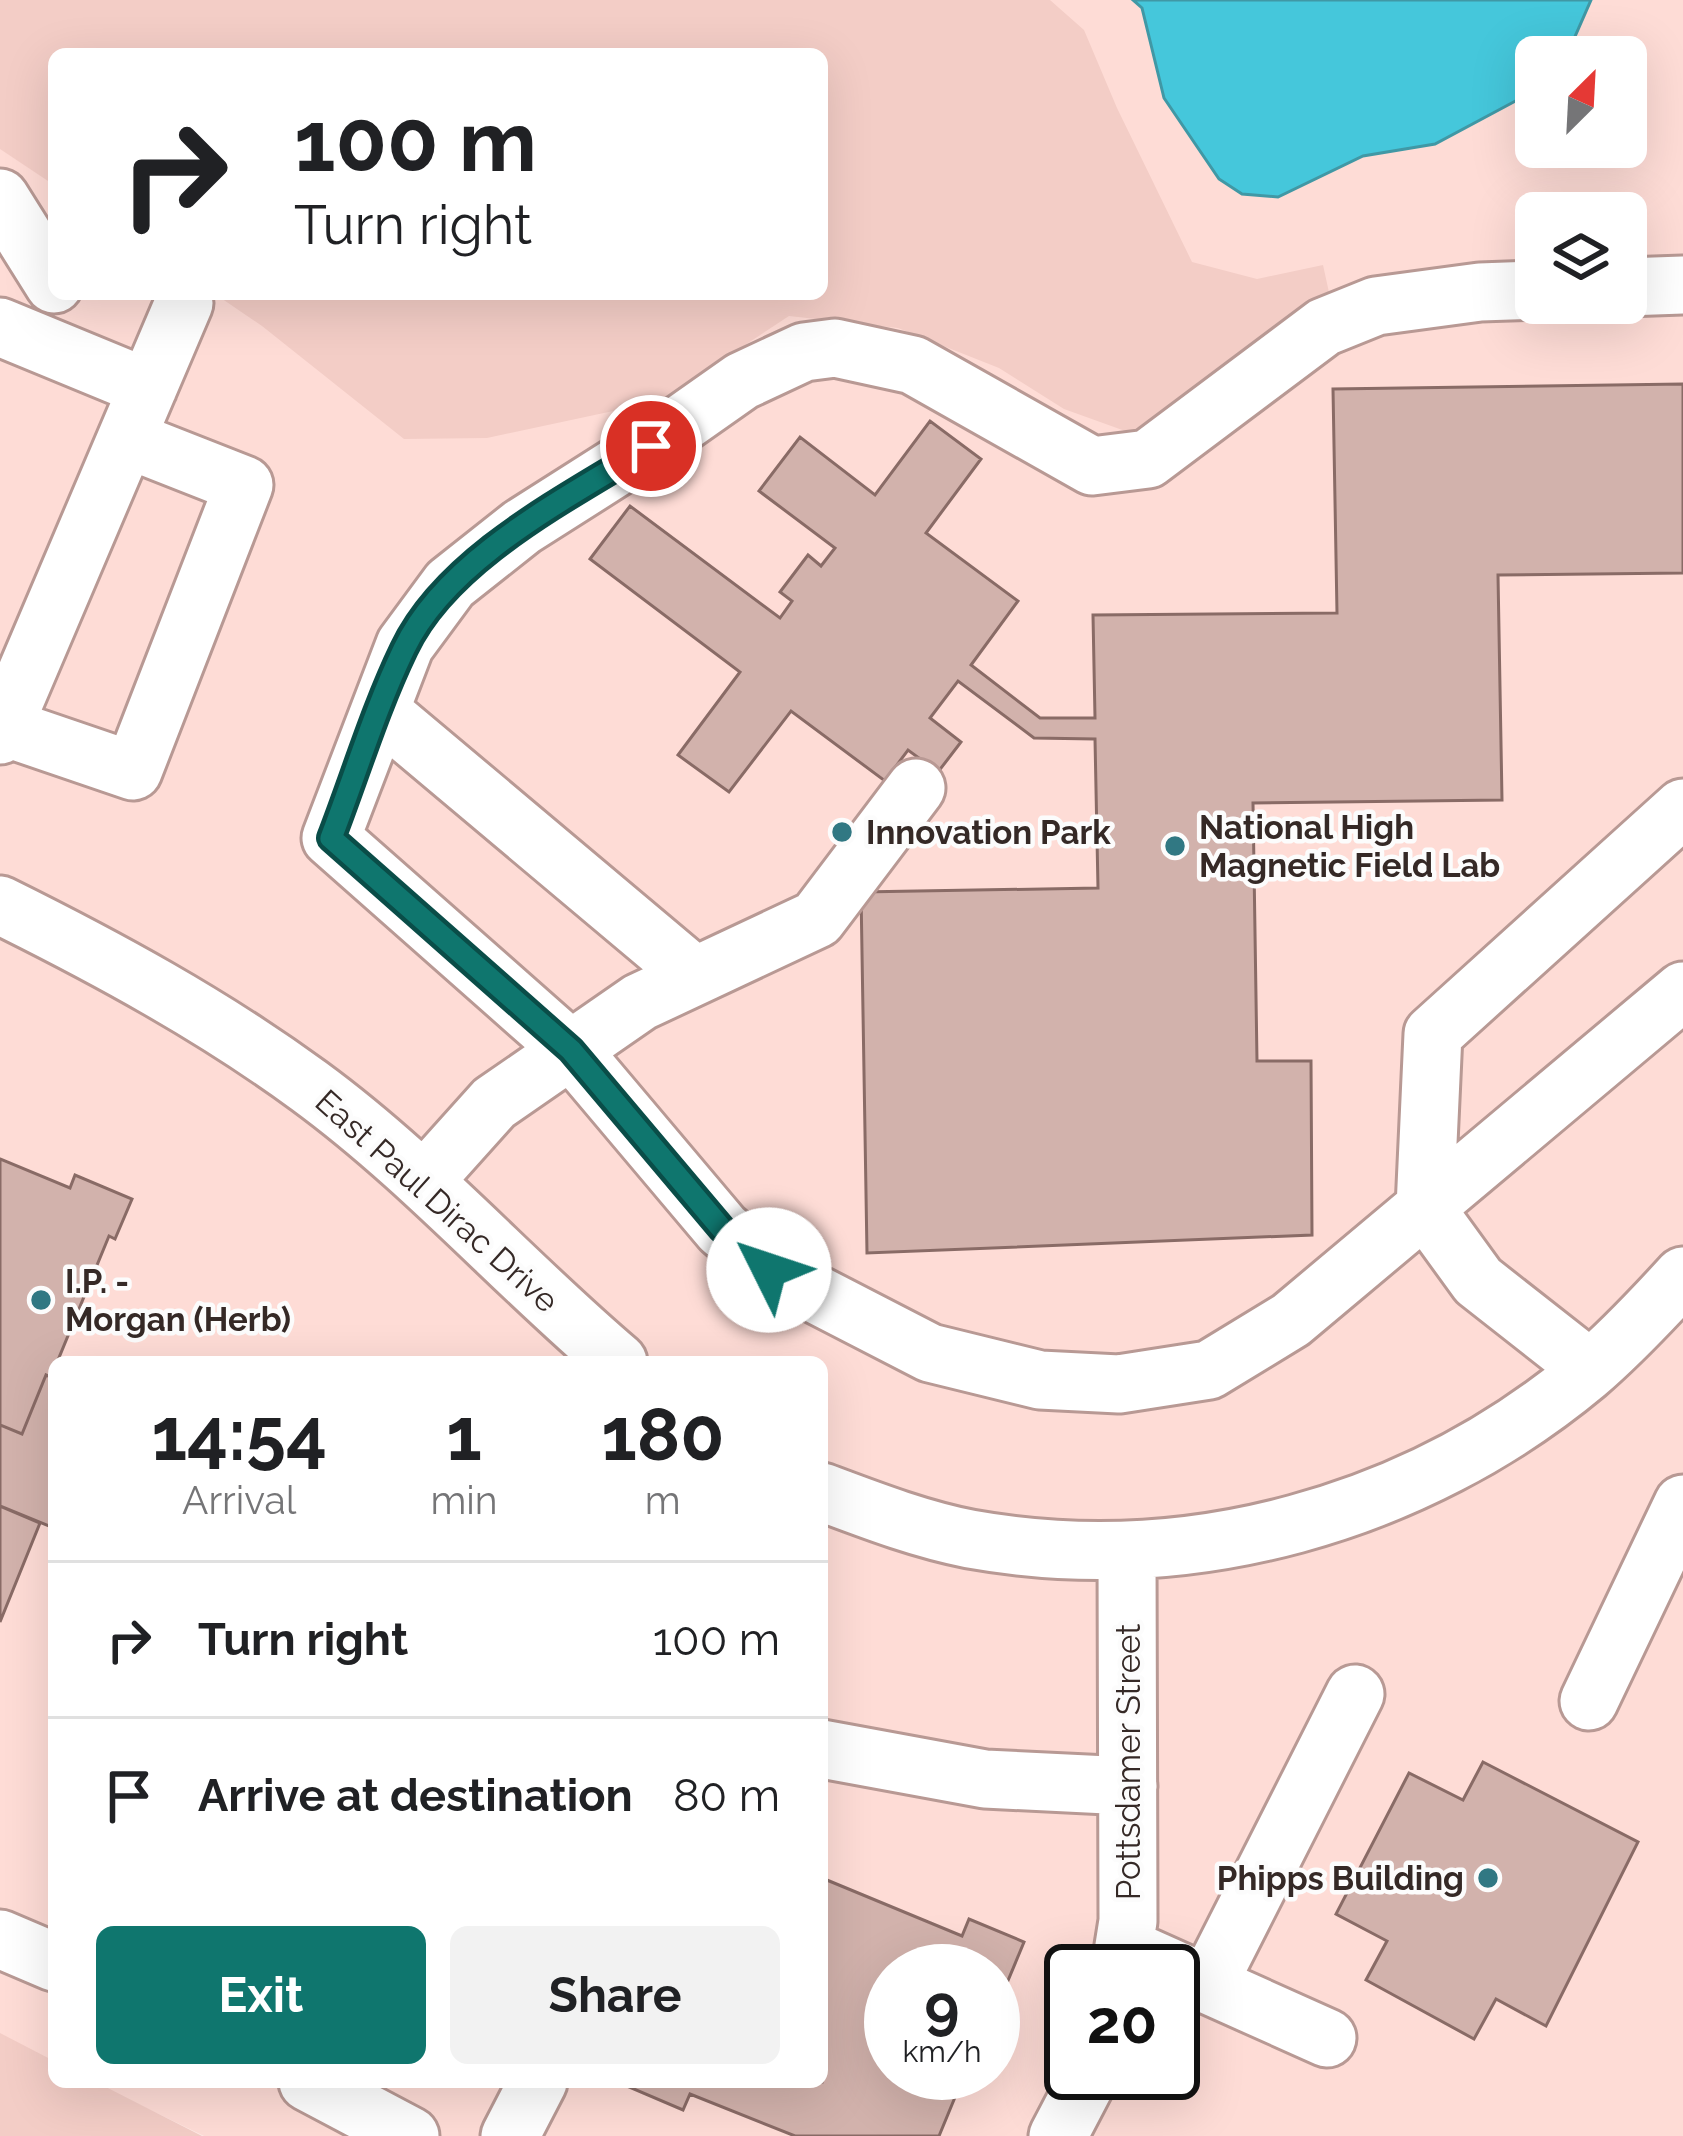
<!DOCTYPE html>
<style>
:root{--surface:#fff;--page:#f2f2f2;--text:#202124;--muted:#757577;--line:#e0e0e0;--accent:#0f766e}
body{margin:0;font-family:Raleway,sans-serif;background:var(--page);color:var(--text);height:100vh;display:flex;flex-direction:column;font-size:45px;white-space:nowrap}
*{box-sizing:border-box;margin:0}
p{font-size:39px;color:var(--muted)}
.icon{flex:none;width:66px;height:66px;fill:none;stroke:currentColor;stroke-width:2;stroke-linecap:round;stroke-linejoin:round}
.map{position:relative;flex:1;overflow:hidden}
.side{position:absolute;left:48px;top:1356px;width:780px;height:732px;display:flex;flex-direction:column;background:var(--surface);border-radius:18px;box-shadow:0 12px 48px #0002}
.side>*{flex:none}
.top-card{position:absolute;left:48px;top:48px;width:780px;height:252px;border-radius:18px;box-shadow:0 12px 48px #0002;background:#fff;color:var(--text);overflow:hidden}
.needle{width:78px;rotate:24deg}
.tools{position:absolute;left:1515px;top:36px;display:grid;gap:24px}
.tools a{display:grid;place-items:center;width:132px;height:132px;border-radius:18px;background:var(--surface);box-shadow:0 12px 48px #0002;font-size:60px}
.speed{position:absolute;left:864px;top:1944px;display:flex;gap:24px;font-size:60px;font-weight:700;text-align:center}
.speed>*{display:grid;place-content:center;width:156px;height:156px;border-radius:50%;background:var(--surface);box-shadow:0 12px 48px #0002;line-height:1}
.speed small{font-size:30px;font-weight:400}
.speed .limit{border:6px solid #111;border-radius:18px;background:#fff;color:#111}
.pin{position:absolute;display:grid;place-items:center;width:102px;height:102px;color:#fff;margin:-51px;border:6px solid #fff;border-radius:50%;box-shadow:0 3px 12px #0007}
.me{position:absolute;width:132px;margin:-66px;rotate:311deg;stroke-linejoin:round;filter:drop-shadow(0 0 9px #0008)}
.turn{display:flex;align-items:center;gap:42px;height:252px;padding:0 48px;font-size:54px}
.turn .icon{width:156px;height:156px;stroke-width:2.5}
.turn b{display:block;font-size:84px;line-height:102px}
.eta{display:flex;justify-content:space-evenly;align-items:center;height:204px;text-align:center}
.eta b{font-size:72px;font-weight:700;line-height:84px}
.cta{display:flex;gap:24px;margin-top:auto;padding:24px 48px}
.cta a{flex:1;height:138px;border-radius:18px;background:var(--accent);color:#fff;font-size:48px;font-weight:700;line-height:138px;text-align:center}
.cta a+a{background:var(--page);color:var(--text)}
ul{padding:0;list-style:none}
li{display:flex;align-items:center;gap:36px;height:156px;padding:0 48px;border-top:3px solid var(--line)}
li div{flex:1}
li b{display:block;font-size:45px}
li em{font-style:normal}
.map>svg:first-child{display:block}
.built{fill:#fedcd6;fill-rule:evenodd}
.green{fill:#f3cdc6}
.water{fill:#45c7db;stroke:#4098a5;stroke-width:3}
.building{fill:#d2b2ac;stroke:#896b66;stroke-width:3}
.lines{fill:none;stroke-linecap:round;stroke-linejoin:round}
.minor-casing{stroke:#b89994;stroke-width:63}
.minor{stroke:#fff;stroke-width:57}
.route-casing{stroke:#0a4d48;stroke-width:30}
.route{stroke:#0f766e;stroke-width:21}
.poi-dot{fill:#317883;stroke:#fcfcfc;stroke-width:4.5}
.labels{text-anchor:middle;dominant-baseline:central;stroke-width:9;stroke-linejoin:round;paint-order:stroke}
.poi-label{font-size:33px;font-weight:bold;fill:#352926;stroke:#fcfcfc;text-anchor:start}
.street-label{font-size:33px;fill:#352926;stroke:#fcfcfc}
</style>
<div class="map">
<svg width="1683" height="2136" viewBox="0 0 1683 2136">
<rect width="100%" height="100%" fill="#ffeae6"/>
<!-- built -->
<path class="built" d="M0,0H1683V2136H204L93,2082H822V1362H54V2063L0,2036ZM54,54H822V294H54ZM1536,57H1626V147H1536ZM1536,213H1626V303H1536ZM891,1971H993V2073H891ZM1071,1971H1173V2073H1071Z"/>
<!-- green -->
<path class="green" d="M0,0H1050L1084,30L1117,108L1192,262L1257,279L1323,265L1330,297L1139,436L1064,409L999,368L898,328L789,316L660,401L487,438L404,439L262,326L215,294H822V54H54V185L0,149Z
M0,2033L54,2061V2082H96L202,2136H0Z"/>
<!-- water -->
<path class="water" d="M1133,0H1591L1566,57H1536V90L1435,144L1363,156L1278,197L1242,194L1219,179L1164,98L1142,8Z"/>
<!-- building -->
<path class="building" d="M1683,384V573L1498,575L1502,800L1253,803L1257,1061H1311L1312,1235L867,1253L861,892L1098,888L1095,739L1034,738L958,681L930,718L961,742L938,772L908,750L885,781L791,711L729,792L678,755L740,672L590,559L630,506L780,618L792,601L780,592L808,555L821,566L835,548L759,491L800,437L875,495L930,421L981,459L926,533L1018,601L971,665L1040,718H1095L1093,615L1337,613L1333,389Z
M0,1159L70,1188L75,1175L132,1199L115,1239L109,1236L51,1377L46,1375L22,1434L0,1425Z
M46,1375L54,1378V1528L0,1506V1425L22,1434Z
M0,1506L40,1523L0,1622Z
M1483,1762L1638,1842L1546,2026L1496,1999L1474,2039L1366,1980L1387,1941L1336,1914L1409,1773L1463,1800Z
M822,1878L962,1936L969,1919L1024,1942L1007,1983L1003,1981L993,2005V1971H891V2073H965L939,2136H795L690,2094L683,2110L629,2087L631,2082H822Z"/>
<g class="lines">
<!-- minor casing -->
<g class="minor-casing">
<path id="minor" d="M0,198L54,284
M1626,287L1683,285
M1536,290L1480,292L1376,306L1324,327L1148,459L1092,466L913,365L835,348L804,352L742,381L651,445L522,527L450,584L405,645L331,838L571,1050L722,1229L769,1270L930,1353L1040,1380L1119,1384L1209,1370L1291,1320L1683,991
M0,327L148,388
M380,711L695,976
M4,727L133,771L244,485L127,439
M0,735L184,303
M0,905C107,958 212,1015 309,1086C421,1168 513,1273 618,1362
M424,1181L494,1103L640,1002L817,919L916,788
M1590,1369L1478,1281L1425,1208L1433,1034L1683,808
M822,1492C870,1510 919,1529 970,1539C1188,1578 1416,1515 1586,1373C1621,1343 1652,1310 1683,1276
M1589,1701L1683,1504
M822,1749L985,1779L1128,1786
M0,1939L54,1962
M1124,1947L1327,2038
M1120,1971L1128,1921L1127,1552
M1208,1984L1355,1694
M308,2082L410,2136
M510,2136L538,2082
M1058,2136L1091,2073"/>
</g>
<!-- minor -->
<use href="#minor" class="minor"/>
</g>
<g class="lines">
<!-- route casing -->
<g class="route-casing">
<path id="route" d="M651,446C569,497 447,558 404,649C375,709 355,776 331,838L571,1050L722,1229L769,1270"/>
</g>
<!-- route -->
<use href="#route" class="route"/>
</g>
<!-- markers -->
<g class="poi-dot">
<circle cx="842" cy="832" r="12"/>
<circle cx="1175" cy="846" r="12"/>
<circle cx="41" cy="1300" r="12"/>
<circle cx="1488" cy="1878" r="12"/>
</g>
<g class="labels">
<!-- poi labels -->
<g class="poi-label">
<text x="1199" y="827">National High<tspan x="1199" dy="38">Magnetic Field Lab</tspan></text>
<text x="866" y="832">Innovation Park</text>
<text x="65" y="1281">I.P. -<tspan x="65" dy="38">Morgan (Herb)</tspan></text>
<text x="1464" y="1878" text-anchor="end">Phipps Building</text>
</g>
<!-- street labels -->
<g class="street-label">
<text transform="translate(437 1201) rotate(42)">East Paul Dirac Drive</text>
<text transform="translate(1128 1762) rotate(-90)">Pottsdamer Street</text>
</g>
</g>
</svg>
<div class="tools">
<a><svg class="needle" viewBox="-14 -14 28 28"><path d="M0-13l5 13h-10z" fill="#e53935"/><path d="M0 13l5-13h-10z" fill="#757577"/></svg></a>
<a><svg class="icon" aria-label="layers" viewBox="0 0 24 24"><path d="M12 4l9 5-9 5-9-5zM3 14l9 5 9-5"/></svg></a>
</div>
<div class="speed"><div>9<small>km/h</small></div><div class="limit">20</div></div>
<div class="pin" style="left:651px;top:446px;background:#d93025"><svg class="icon" aria-label="arrive" viewBox="0 0 24 24"><path d="M6 21V4h12l-3 4 3 4H6"/></svg></div>
<svg class="me" style="left:769px;top:1270px" viewBox="-20 -20 40 40"><circle r="19" fill="#fff"/><path d="M0-13L10 11 0 6-10 11z" fill="#0f766e"/></svg>
<div class="top-card">
<div class="turn"><svg class="icon" aria-label="right" viewBox="0 0 24 24"><path d="M7 20v-9h11M14 6l5 5-5 5"/></svg><div><b>100 m</b>Turn right</div></div>
</div>
<section class="side">
<div class="eta">
<div><b>14:54</b><p>Arrival</p></div>
<div><b>1</b><p>min</p></div>
<div><b>180</b><p>m</p></div>
</div>
<ul>
<li><svg class="icon" aria-label="right" viewBox="0 0 24 24"><path d="M7 20v-9h11M14 6l5 5-5 5"/></svg><div><b>Turn right</b></div><em>100 m</em></li>
<li><svg class="icon" aria-label="arrive" viewBox="0 0 24 24"><path d="M6 21V4h12l-3 4 3 4H6"/></svg><div><b>Arrive at destination</b></div><em>80 m</em></li>
</ul>
<div class="cta"><a>Exit</a><a>Share</a></div>
</section>
</div>
